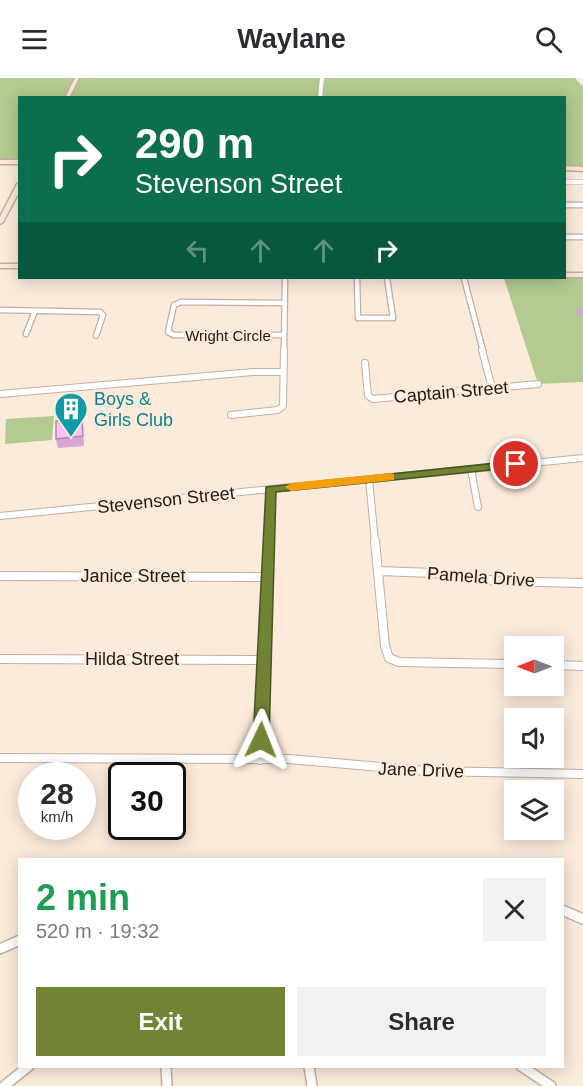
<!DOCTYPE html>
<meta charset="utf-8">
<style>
:root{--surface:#fff;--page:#f2f2f3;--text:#2b2b33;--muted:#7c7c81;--accent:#708434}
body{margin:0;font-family:Arial,sans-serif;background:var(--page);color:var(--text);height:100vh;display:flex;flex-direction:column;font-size:22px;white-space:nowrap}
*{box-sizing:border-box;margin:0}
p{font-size:20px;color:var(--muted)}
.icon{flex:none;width:33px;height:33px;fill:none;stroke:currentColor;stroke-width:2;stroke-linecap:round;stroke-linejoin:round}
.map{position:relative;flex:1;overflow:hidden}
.details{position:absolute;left:18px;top:780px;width:546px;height:210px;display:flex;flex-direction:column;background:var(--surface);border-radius:0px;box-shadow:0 3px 15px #0003}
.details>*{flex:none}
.guide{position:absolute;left:18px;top:18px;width:548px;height:183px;border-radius:0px;box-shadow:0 3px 15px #0003;background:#0b6e4f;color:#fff;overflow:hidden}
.needle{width:39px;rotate:270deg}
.buttons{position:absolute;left:504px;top:558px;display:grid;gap:12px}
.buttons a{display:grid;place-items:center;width:60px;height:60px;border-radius:0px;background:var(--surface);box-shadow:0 3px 15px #0003;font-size:30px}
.speed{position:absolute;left:18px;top:684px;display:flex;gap:12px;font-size:30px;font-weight:700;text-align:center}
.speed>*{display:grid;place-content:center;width:78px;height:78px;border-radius:50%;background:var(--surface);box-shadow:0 3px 15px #0003;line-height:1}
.speed small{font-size:15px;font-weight:400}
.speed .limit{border:3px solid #111;border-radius:9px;background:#fff;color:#111}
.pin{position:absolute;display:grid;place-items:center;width:51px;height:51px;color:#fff;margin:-26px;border:3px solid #fff;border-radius:50%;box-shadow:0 2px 6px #0007}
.me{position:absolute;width:66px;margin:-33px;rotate:2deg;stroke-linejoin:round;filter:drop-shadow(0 0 4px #0008)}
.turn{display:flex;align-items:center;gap:21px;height:126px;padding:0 18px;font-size:27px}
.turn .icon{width:78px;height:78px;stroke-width:2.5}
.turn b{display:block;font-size:42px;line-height:51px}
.lanes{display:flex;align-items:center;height:57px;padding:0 18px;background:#0003;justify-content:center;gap:30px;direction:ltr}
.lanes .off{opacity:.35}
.round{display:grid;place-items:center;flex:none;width:63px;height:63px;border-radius:0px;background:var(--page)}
.head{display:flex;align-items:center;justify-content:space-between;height:102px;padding:0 18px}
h1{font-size:36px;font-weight:600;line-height:45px;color:#1e9e55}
.action{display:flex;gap:12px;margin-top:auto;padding:12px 18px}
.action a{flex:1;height:69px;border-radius:0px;background:var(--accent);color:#fff;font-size:24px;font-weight:600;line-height:69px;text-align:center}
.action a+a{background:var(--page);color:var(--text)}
header{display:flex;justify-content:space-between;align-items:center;height:78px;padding:0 18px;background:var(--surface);font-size:27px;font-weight:600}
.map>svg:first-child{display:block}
.green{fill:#b3ca90}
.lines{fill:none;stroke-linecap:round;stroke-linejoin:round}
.street-far4-casing{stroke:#c1b0a2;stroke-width:5}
.street-far3-casing{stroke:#c1b0a2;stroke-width:7}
.street-far2-casing{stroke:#c1b0a2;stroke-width:8}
.street-far1-casing{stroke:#c1b0a2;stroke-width:10}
.street-casing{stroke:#c1b0a2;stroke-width:12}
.secondary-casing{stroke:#c1b0a2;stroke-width:3}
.street-far4{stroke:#fff;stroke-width:4}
.street-far3{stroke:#fff;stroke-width:4.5}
.street-far2{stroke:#fff;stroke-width:6}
.street-far1{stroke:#fff;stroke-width:8}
.street{stroke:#fff;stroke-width:9}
.secondary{fill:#ffe6d8;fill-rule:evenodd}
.wall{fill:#d8a5d4}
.building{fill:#fbc0f7;stroke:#b086ad;stroke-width:1.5}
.route{fill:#708434;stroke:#495622;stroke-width:1.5}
.slow{fill:#f59e0b}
.labels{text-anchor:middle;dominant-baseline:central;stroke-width:5;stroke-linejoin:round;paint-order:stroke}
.far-street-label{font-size:15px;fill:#211b16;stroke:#fceadb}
.street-label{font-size:18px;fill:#211b16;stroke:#fceadb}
.culture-label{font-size:18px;fill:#0d838f;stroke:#fceadb;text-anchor:start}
</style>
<header><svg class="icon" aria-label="menu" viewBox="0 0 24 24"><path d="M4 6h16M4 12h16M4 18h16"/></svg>Waylane<svg class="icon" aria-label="search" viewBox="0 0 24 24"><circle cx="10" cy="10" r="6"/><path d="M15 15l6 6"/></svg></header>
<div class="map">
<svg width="583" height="1008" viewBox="0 0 583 1008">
<rect width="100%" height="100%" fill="#fceadb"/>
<!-- green -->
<path class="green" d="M0,0H575L583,9V91H564V20H20L19,84H0Z
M564,197H583V304L538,306L504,200H564Z
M54,338L52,362L5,366L6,341Z"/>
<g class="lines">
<!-- street-far4 casing -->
<g class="street-far4-casing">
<path id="street-far4" d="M320,20L322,0
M564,104H583"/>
</g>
<!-- street-far3 casing -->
<g class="street-far3-casing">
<path id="street-far3" d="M564,127H583
M564,159H583
M357,200L358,240H393L387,200
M464,200L483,273
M0,232L100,234L103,237L96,258
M26,256L35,233
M284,257H174L168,254L174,227L181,224L285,225
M284,273L285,200"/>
</g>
<!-- street-far2 casing -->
<g class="street-far2-casing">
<path id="street-far2" d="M482,272L492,310
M365,285L368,318L373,321L538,306
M0,316L253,294H282
M231,337L278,332L283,328L284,272
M471,391L478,429
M369,401L375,464
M0,438L583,380
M268,464L270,411"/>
</g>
<!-- street-far1 casing -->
<g class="street-far1-casing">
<path id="street-far1" d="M375,463L385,568L389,580L399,584L514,586
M379,493L433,495L497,503L583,505
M0,498L267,499
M0,581L264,582
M554,587L583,588
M0,680L289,681L427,693L583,696
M260,682L268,463"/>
</g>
<!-- street casing -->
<g class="street-casing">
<path id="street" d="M562,832L583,841
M0,871L20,862
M166,988L167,1008
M309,988L312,1008
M521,988L551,1008
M4,1008L29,988"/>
</g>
<!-- secondary casing -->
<g class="secondary-casing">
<path id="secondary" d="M75,0H79L69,20H65Z
M0,82H20V86H0Z
M564,88L583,89V93L564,92Z
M20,105V112L3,144L0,146V139L17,106Z
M0,186H20V190H0Z
M564,195H583V199H564Z"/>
</g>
<!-- street-far4 -->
<use href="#street-far4" class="street-far4"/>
<!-- street-far3 -->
<use href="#street-far3" class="street-far3"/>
<!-- street-far2 -->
<use href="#street-far2" class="street-far2"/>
<!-- street-far1 -->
<use href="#street-far1" class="street-far1"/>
<!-- street -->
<use href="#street" class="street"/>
<!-- secondary -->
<use href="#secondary" class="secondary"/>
</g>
<!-- wall -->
<path class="wall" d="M577,231H583V239L576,236Z
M82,341L84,368L58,370L56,361Z"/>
<!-- building -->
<path class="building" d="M82,341L83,358L56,361V343Z"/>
<!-- route -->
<path class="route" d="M516,383L520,384V389L276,414L269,662L267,666H256L253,662L266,409Z"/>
<!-- slow -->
<path class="slow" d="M390,395L394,396V402L291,413L285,409L291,405Z"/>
<!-- icons -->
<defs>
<g id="building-pin" transform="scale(1.725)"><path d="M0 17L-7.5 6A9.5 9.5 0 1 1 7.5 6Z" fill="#0f9aa8" stroke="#fceadb"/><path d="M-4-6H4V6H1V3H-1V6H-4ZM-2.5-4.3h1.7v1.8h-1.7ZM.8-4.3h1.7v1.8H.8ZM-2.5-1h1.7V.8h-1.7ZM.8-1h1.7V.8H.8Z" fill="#fff"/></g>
</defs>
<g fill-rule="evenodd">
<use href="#building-pin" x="71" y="331"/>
</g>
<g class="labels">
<!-- far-street labels -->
<g class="far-street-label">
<text x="228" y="257">Wright Circle</text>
</g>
<!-- street labels -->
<g class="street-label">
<text transform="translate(451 314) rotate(-5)">Captain Street</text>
<text transform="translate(166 422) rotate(-6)">Stevenson Street</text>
<text x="133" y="498">Janice Street</text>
<text transform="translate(481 499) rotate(4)">Pamela Drive</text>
<text x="132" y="581">Hilda Street</text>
<text transform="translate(421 692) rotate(2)">Jane Drive</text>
</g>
<!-- culture labels -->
<g class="culture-label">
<text x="94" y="321">Boys &amp;<tspan x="94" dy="21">Girls Club</tspan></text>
</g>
</g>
</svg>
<div class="buttons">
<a><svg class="needle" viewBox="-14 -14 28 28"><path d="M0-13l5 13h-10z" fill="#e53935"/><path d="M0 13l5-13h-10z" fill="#7c7c81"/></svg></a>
<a><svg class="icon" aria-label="sound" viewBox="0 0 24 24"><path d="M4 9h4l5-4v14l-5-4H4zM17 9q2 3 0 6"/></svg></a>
<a><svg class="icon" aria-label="layers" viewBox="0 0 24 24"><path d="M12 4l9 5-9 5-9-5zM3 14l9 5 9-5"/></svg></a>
</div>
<div class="speed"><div>28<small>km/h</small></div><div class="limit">30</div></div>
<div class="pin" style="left:516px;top:386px;background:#d93025"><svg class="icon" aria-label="arrive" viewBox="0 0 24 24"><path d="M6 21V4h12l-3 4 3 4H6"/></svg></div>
<svg class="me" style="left:261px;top:662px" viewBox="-20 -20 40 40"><path d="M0-17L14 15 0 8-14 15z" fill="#708434" stroke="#fff" stroke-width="4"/></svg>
<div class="guide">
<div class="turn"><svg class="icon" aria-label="right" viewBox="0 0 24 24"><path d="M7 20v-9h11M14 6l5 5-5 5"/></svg><div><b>290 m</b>Stevenson Street</div></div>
<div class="lanes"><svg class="icon off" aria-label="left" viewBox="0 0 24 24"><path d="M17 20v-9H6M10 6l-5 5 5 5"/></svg><svg class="icon off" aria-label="ahead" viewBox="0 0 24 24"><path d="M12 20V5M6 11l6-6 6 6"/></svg><svg class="icon off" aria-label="ahead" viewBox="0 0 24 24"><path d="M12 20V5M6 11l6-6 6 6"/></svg><svg class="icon" aria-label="right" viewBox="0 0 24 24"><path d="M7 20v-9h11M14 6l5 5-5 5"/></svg></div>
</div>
<section class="details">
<div class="head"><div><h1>2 min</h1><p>520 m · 19:32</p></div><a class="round"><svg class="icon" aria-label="close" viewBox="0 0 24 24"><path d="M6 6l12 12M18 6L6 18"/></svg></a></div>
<div class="action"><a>Exit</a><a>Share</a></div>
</section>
</div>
